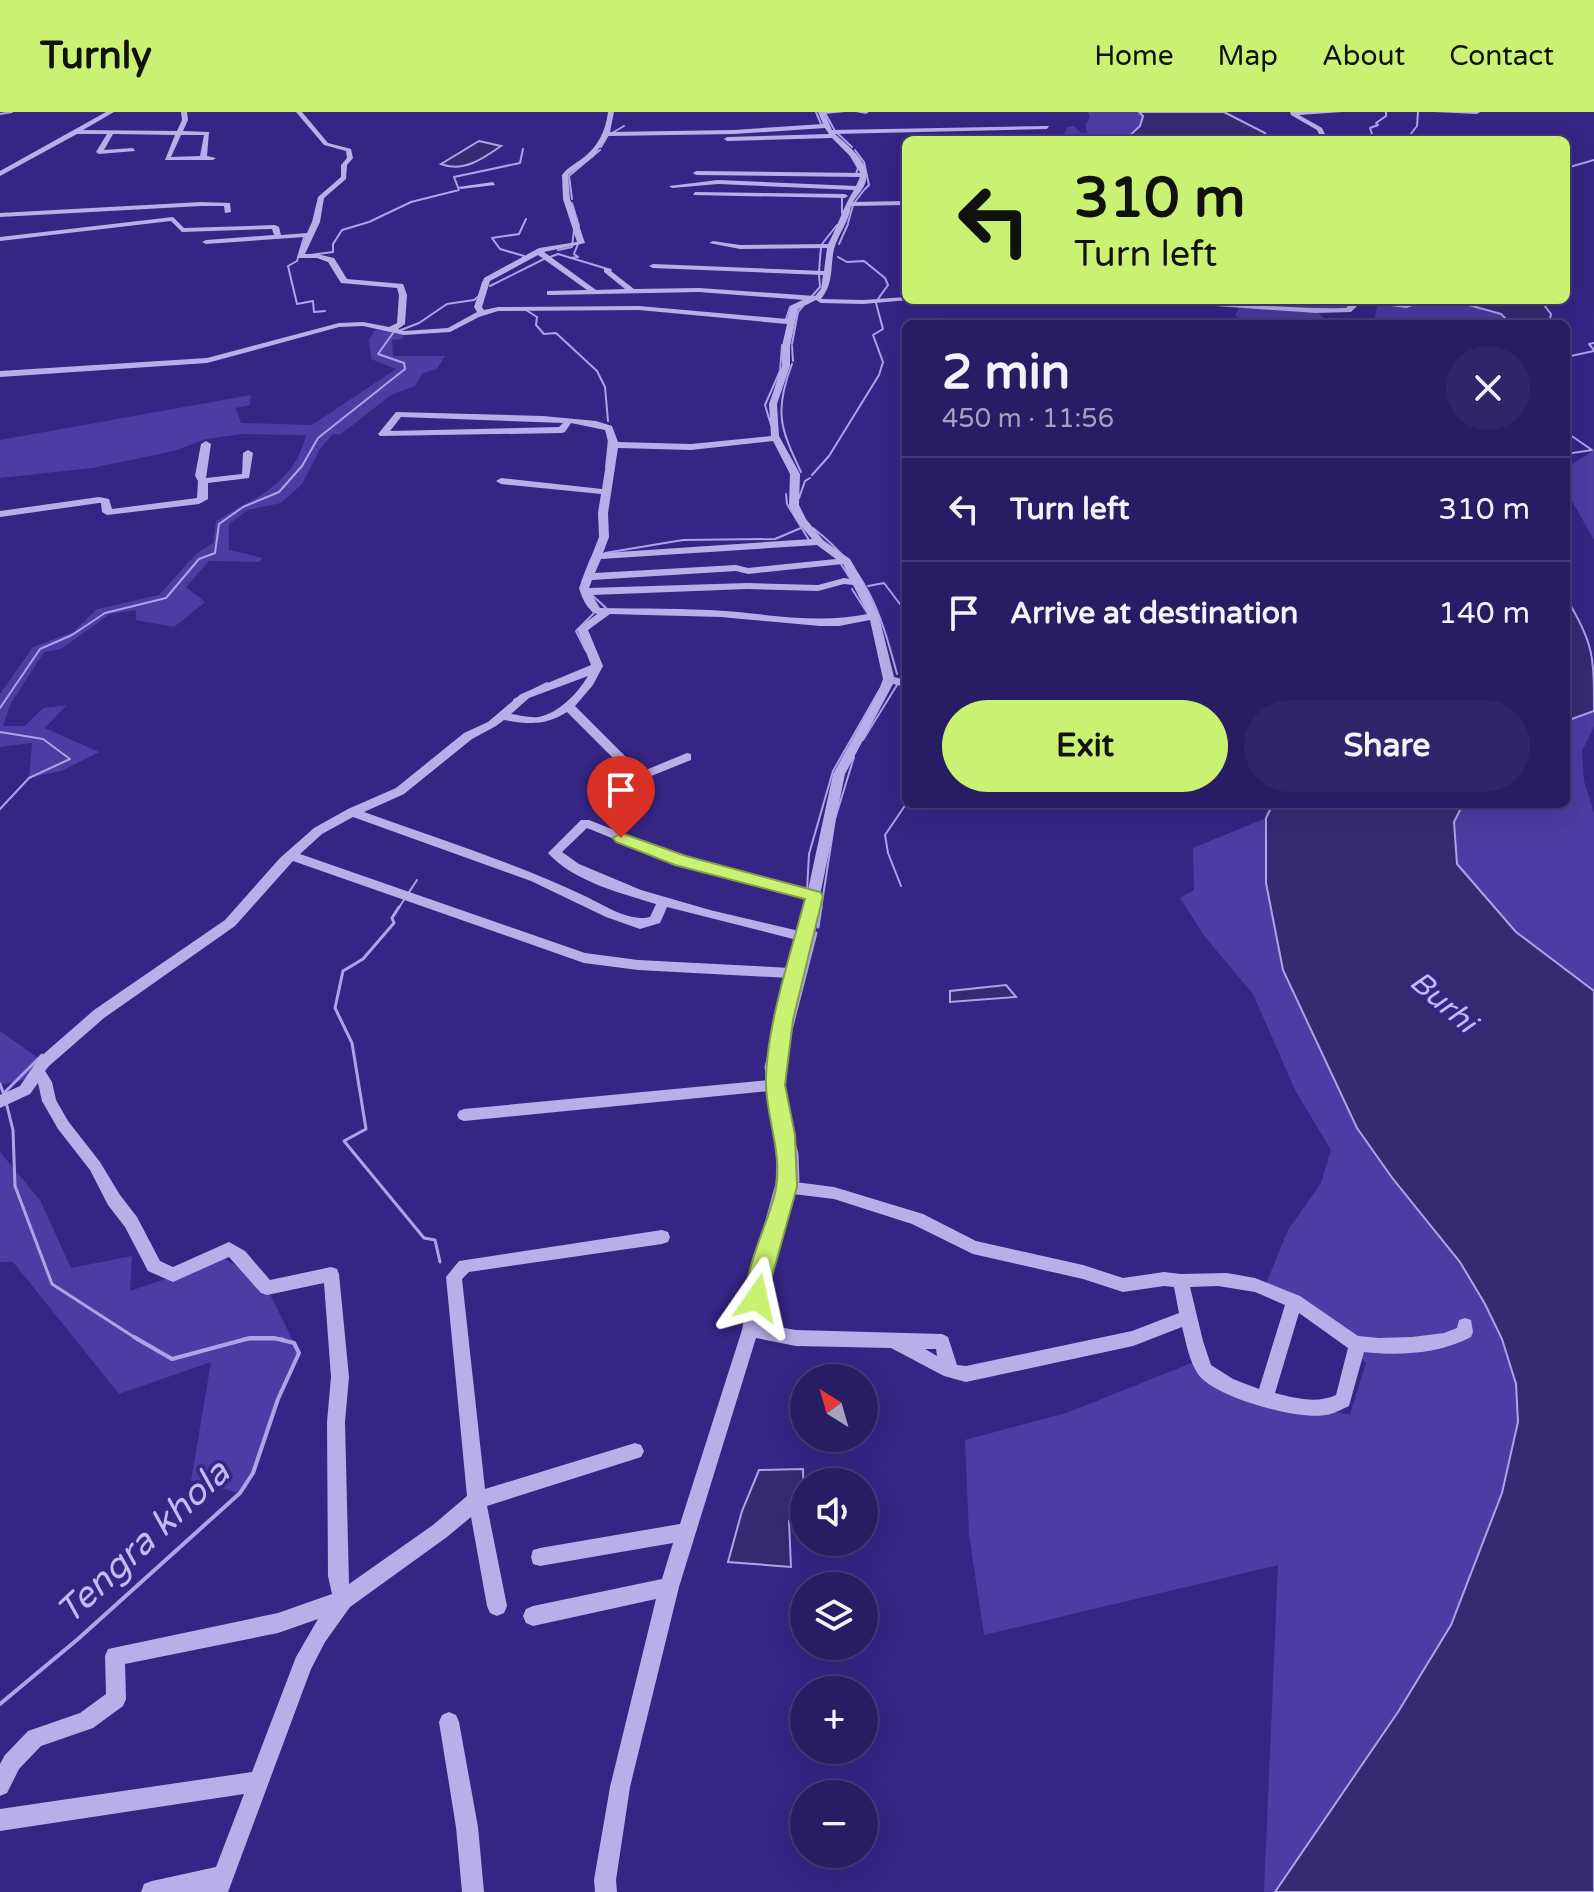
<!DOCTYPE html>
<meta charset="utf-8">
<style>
:root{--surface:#281c64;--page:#30256a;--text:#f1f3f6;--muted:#a5a1bf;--line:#443a78;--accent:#c9f273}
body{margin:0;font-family:"Varela Round",sans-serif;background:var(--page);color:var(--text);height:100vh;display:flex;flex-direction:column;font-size:30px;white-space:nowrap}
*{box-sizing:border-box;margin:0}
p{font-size:26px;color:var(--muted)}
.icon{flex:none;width:44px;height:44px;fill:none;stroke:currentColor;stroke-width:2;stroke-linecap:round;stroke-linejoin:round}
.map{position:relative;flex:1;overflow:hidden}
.sheet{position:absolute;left:902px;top:208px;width:668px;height:488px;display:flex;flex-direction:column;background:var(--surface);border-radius:12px;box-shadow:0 8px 32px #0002,0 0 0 2px var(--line)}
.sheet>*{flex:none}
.banner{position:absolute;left:902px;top:24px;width:668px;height:168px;border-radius:12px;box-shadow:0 8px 32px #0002,0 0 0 2px var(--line);background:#c9f273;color:#111;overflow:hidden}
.needle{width:52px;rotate:323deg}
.fabs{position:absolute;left:790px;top:1252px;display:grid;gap:16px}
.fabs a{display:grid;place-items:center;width:88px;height:88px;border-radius:50%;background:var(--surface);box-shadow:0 8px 32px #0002,0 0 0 2px var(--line);font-size:40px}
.pin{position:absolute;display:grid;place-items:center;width:68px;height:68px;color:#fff;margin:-82px -34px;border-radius:50% 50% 50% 0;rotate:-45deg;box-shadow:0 0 8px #0007}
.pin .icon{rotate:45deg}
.me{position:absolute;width:88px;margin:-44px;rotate:11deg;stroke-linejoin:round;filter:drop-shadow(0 0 6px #0008)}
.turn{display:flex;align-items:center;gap:28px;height:168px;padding:0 40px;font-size:36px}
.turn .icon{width:104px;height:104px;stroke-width:2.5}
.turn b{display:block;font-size:56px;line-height:68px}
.round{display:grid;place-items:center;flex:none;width:84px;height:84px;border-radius:42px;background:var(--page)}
.overview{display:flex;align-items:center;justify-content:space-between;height:136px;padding:0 40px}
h1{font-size:48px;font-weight:700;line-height:60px}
.cta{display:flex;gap:16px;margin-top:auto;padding:16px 40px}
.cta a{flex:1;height:92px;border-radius:48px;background:var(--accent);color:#111;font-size:32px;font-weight:700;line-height:92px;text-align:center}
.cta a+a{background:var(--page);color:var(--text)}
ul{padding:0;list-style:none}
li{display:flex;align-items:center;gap:24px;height:104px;padding:0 40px;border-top:2px solid var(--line)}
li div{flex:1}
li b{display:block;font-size:30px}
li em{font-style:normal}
header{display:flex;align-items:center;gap:48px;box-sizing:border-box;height:112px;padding:0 40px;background:var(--accent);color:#111}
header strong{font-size:38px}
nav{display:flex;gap:44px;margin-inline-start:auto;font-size:28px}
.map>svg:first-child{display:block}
.green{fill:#4c3ca4}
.water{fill:#362a73;stroke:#ada3e9;stroke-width:2}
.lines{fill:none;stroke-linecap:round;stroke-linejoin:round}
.stream-far2{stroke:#ada3e9;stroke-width:2}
.stream-far1{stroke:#ada3e9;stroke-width:3}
.stream{stroke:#ada3e9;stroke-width:4}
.minor{fill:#b8afe8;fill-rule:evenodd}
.route{fill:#c9f273;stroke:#839d4b;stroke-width:2}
.labels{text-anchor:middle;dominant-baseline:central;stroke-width:7;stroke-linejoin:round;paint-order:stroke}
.water-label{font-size:30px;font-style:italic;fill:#c2baf0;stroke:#352585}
.near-water-label{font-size:36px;font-style:italic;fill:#c2baf0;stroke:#352585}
</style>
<header>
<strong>Turnly</strong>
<nav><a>Home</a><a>Map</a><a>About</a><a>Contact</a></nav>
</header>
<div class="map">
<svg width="1594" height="1780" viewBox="0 0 1594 1780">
<rect width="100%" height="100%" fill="#352585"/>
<!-- green -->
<path class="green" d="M1088,0H1139L1143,4L1140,14L1125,28H1069L1064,23L1067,15L1074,14L1081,21H1087L1085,13L1090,5Z
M1158,188H1340L1353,191L1348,198L1317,200L1330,212H1252L1235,204L1240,193Z
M1378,188C1419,188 1477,180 1510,210L1371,212L1374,211Z
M379,214L404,221L403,227L392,228L393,244H445L437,257L423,261L415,274L391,283L340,323L333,322L320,337L302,372L281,391L248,398L229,412V438L263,446L259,450L209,449L186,475L205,490L174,515L136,508V498L110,502L61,537L44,540L10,593L3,614H25L43,596L67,593L45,616L99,640L61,659L29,666L32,631L0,635V582L33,535L73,520L97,497L159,483L197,441L213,431L216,409C255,385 294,373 306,323L242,322L206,327L174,339L92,356L0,366V328L251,283L250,293L236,296L241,311L312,313L396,257L371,247L369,227Z
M1594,338V428L1566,378V356Z
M1594,599V615L1582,639L1584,669L1594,701V879L1516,820L1457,752L1454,710L1463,692H1566V608Z
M1266,706V771L1357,1016L1393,1067L1460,1150L1485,1192L1502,1227L1516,1272L1518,1310L1502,1381L1451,1513L1398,1600L1275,1780H1264L1278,1453L984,1523L969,1423L965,1328L1069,1300L1194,1250L1214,1272L1233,1285L1295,1291L1350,1303L1366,1251L1328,1207L1266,1172L1288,1118L1321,1071L1331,1038L1296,980L1253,882L1205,825L1180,786L1194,778L1193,736Z
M0,919L44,950C35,966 17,972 0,972Z
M0,1040L40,1088L71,1156L132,1144L130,1179L225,1147L249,1160L267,1176L299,1241L278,1287L253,1361L240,1381L191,1369L211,1250L119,1282L13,1150H0Z"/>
<!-- water -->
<path class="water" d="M1139,0H1224L1265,21L1269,28H1125L1140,14L1143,4Z
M479,29L501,34C484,46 463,61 441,52Z
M1451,188H1540L1551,202L1549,212H1505L1509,210L1501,202Z
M1566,486C1594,531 1594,545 1594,599L1566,609Z
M1273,692H1463L1454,710L1457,752L1516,820L1594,879V1780H1275L1398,1600L1451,1513L1502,1381L1518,1310L1516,1272L1502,1227L1485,1192L1460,1150L1393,1067L1357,1016L1283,858L1266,771V706Z
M1006,873L1016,885L950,890V879Z
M803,1357L804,1407L789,1409L791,1455L728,1450L742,1399L759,1358Z"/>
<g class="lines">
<!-- stream-far2 -->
<path class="stream-far2" d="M816,0L821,12
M825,1L835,19
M0,2L12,0
M836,20L852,35
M612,21L624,14
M1361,28L1373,25L1370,16L1378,13L1376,11L1386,4V0
M1406,28L1417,14L1418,0
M601,35L608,23
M855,38L864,50L869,73L865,77
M851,44L858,56L856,62
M1566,56L1594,48
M842,85V101
M572,87L569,64L600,38
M572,91L579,114
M854,91L864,78
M848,111L853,93
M304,125L297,149L288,154L297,192L313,189L314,200L325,199
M822,132L837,113
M839,132L848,112
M558,138L572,135L574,118
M310,143L333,140V132L342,118L369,110L411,90L459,78L454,65L520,51L523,37
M550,145L558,142L611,158
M838,145L847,150L864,149L885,166L888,173L878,187
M570,146L578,145L574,142L579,129
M524,147V144L500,137L492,126L519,122L526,107
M819,159L821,135
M490,174L546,146
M812,184L820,175L819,162
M526,198L537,205L536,213L544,222L556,221L597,259L605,275L608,309
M786,207L790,195L807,187
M401,218L419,211L447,192L474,188L479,184L483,170
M1594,231L1589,232L1594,238
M792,232L798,200L803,194
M792,234L793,249
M1566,245L1594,239
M792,252C774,299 780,316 801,360
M771,313L765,293L780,259L782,233
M1566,320L1592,338L1566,342
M606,355L609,327
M812,363L829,344L879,263L883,250L873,223L883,217L876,191
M786,382L787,392L809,428
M799,386L805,369L810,366
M813,416C867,458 880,498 897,562
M605,441L683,428L775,427L801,416
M841,452L851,468
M582,470L591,447
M868,474L884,471L906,500
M852,477L868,502
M592,483L606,496
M586,539L576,519L594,501L592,498
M514,588L547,571
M0,596L40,537L72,523L105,501L166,486L199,447L215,441L219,412L243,395L279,380L302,354L318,326L405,257L404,251L378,242L393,221
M0,620L43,627L70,647L29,666L0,697
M863,628L897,573
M901,774L888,741L885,723L906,692
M807,779L809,742L833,659L880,577
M398,797L417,768
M821,797L835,707L854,645"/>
<!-- stream-far1 -->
<path class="stream-far1" d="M399,795L392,806L394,811L363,847L343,859L335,896L352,931L366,1017L344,1029L424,1126L435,1128L440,1150
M818,815L821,795
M788,857L794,839
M784,886L786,866
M789,926L816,821
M0,972L4,983
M5,980L42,943
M6,990L13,1018L15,1074L52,1172L137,1227
M792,1023L797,1042L798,1069
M757,1144L777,1072L778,1049L766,955L777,913
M244,1227H283"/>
<!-- stream -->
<path class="stream" d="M0,1592L78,1527L240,1381L253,1361L278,1287L299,1241L294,1231L274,1226H250L172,1247L134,1225"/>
<!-- minor -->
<path class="minor" d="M106,0H114L83,18L177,19L182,8L181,0H187L188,8L183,19L209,20L207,44L216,46L213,48H165L175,23L113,22L104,38L133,36L135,39L99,42L96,40L107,22H77L0,64V59ZM181,23H204L200,44L171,45Z
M296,0H302L328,31L351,37L353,46L347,53L346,67L324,86L320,110L305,142H317L334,146L347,167L403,172L407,183L405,212L398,217L404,219L448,216L477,200L474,195L484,166L539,136L577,130L563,87L562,63C568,55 575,52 583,46C598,35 606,18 608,0H614L610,20L734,18L823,12L818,0H845L825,2L832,18L1049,14L1047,17L835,22C846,32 871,50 866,68C865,76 857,83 853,90L906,89V93L851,94C849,110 838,122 834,137C830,156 834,171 821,187L863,188L906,185V188H909L863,192L821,191L816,188L798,197L790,234V254L777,292L779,324L800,362L799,393L806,407L823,428L850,447L864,471L879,504L894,565L906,568V575L893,572L845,662L804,861L791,908L783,973L793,1023L795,1070L834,1075L923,1102L976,1129L1083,1153L1123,1166L1164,1160L1181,1162L1227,1161L1255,1166L1300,1184L1358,1224L1379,1226L1412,1225L1444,1221L1457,1216L1459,1208L1465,1206L1471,1208L1473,1220L1471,1225C1439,1242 1399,1244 1364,1240L1349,1294C1342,1297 1334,1302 1326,1303C1298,1308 1215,1286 1198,1262C1189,1249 1186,1230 1182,1215L1133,1234L966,1270L944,1264L891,1236L796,1234L756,1226L679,1475L630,1675L616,1768L617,1780H595L594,1768L610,1675L656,1487L533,1514L526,1511L523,1504L526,1497L533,1494L662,1467L673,1431L540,1454L533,1452L531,1445L533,1438L540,1436L680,1412L742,1218L754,1155L779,1075L777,1023L770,979L464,1009L459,1007L457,1003L459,999L464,997L769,968L777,908L789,866L638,858L584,851L293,749L235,814L104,906L49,954L45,959L52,970L56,988L68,1009L100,1050L120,1083L137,1105L160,1149L173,1155L229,1130L245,1139L270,1168L331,1155L337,1157L339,1162L349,1265L345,1310L349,1472L433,1413L467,1384L446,1165L459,1149L662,1118L668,1120L670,1125L668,1130L662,1132L469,1160L462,1167L485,1377L635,1331L641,1333L644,1339L641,1345L635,1347L487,1394L507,1494L504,1501L497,1504L490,1501L487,1494L471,1405L447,1425L350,1495L325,1530L311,1557L228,1780H141L144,1772L152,1769L216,1755L244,1682L0,1719V1697L252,1660L296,1545L318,1507L278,1521L125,1552L126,1587L123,1594L93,1616L41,1634L19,1657L7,1681L0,1684V1652L5,1643L28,1619L80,1601L106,1582L105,1544L108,1537L278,1501L332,1482L328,1464L327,1310L331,1265L324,1171L267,1183L261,1181L229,1145L173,1170L148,1159L125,1115L108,1093L90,1058L58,1017L42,989L38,971L30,982L0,996V983L20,974L39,946L94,898L225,808L280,746L314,716L348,697L396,676L464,621L488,610L521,582L591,553L577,517L597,502C587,498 582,486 579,476L599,425L598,401L601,382L501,372L496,369L501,366L602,377L609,333L605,318L571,311L565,320L562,321L380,324L378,322L396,300L543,304L596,309L612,314L618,330L691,332L771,324L769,292L782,254V234L787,212L639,198L498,199L479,205L450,220L404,223L363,214L339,215L207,251L0,265V259L207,246L339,211L363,210L389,215L397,211L399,183L397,176L341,171L328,150L317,146H297L305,125L206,132L202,130L206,128L274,123L272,117L182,120L171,109L0,129V125L173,105L184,116L275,113L279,115L281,123L307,121L312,110L318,85L341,65V53L347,46L346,39L324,33ZM825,16L829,22L727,25L724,27L727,29L832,26L854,48L860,61L696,59L693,61L696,63L860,65L856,74L718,68L669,74L672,76L718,72L854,78C843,95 838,114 828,132L740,133L713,129L709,131L740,137L827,136L824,159L653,152L649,154L653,156L823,163L821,177L815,184L699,176L634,177L607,156H604V160L625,177L596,178L544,140L585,131L570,87L568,63L593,45L608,24L734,22ZM538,143L587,178L547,179V183H550L699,180L805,188L791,194L787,207L639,194L498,195L484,198L482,195L490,169ZM401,305L563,311L559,315L390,319ZM773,329L790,362L789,393L796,408L812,427L603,441L609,425L608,401L618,336L691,338ZM817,433L836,447L748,456L736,453L595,461L601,447ZM843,452L850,467L844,466L818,473L747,471L589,476L592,468L736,459L748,462ZM844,472L853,473L868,502C818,512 775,503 725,499C684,496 642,497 600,496L592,483L747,477L818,479ZM610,502L721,505L820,514H839L870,508L883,567L877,583L833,662L808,778L685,746L589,708H581L548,741C573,769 620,781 656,792L650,805C630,810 605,794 587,785C515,751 439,727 364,700L404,682L472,627L496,614L504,608C529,612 545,614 567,600L635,668L639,669L691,648V642L687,641L641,660L575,594L593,573L603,554L588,518ZM588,564C578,581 558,602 538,605C529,606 519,603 511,602L529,586ZM353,705L531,769L606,805L640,817L660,811L667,795L797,828L791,856L638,848L585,841L300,742L322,722ZM587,716L676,752L806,786L799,819L710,798L641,778L579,752L562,740ZM793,1082L834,1087L912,1112L973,1142L1083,1167L1123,1180L1164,1174L1174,1175L1179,1201L1132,1219L966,1254L957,1253L948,1225L942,1222L796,1218L760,1212L770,1155ZM1218,1174L1255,1180L1285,1193L1259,1277L1233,1267L1211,1253L1203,1229L1190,1175ZM1299,1201L1348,1236L1336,1283C1317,1292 1294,1286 1275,1281ZM925,1237H936L937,1244Z
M856,0H869L866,2Z
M1290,0H1342L1299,3L1322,16L1328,28H1322L1317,18L1291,3Z
M1434,0H1480L1477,2Z
M493,70L495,73L461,77L458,75Z
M695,80L845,82L848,84L845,86L693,83Z
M201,90L230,91L231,100L225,101L224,94H201L0,105V101Z
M1154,188C1218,188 1282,198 1346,196L1354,188H1380L1406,192L1433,188L1406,196L1361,190L1351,200L1316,201L1158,190Z
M206,329L211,332L206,366L242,362L243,341L248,338L253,341L249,366L208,371V387L199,392L107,403L102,400L101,391H99L0,405V399L99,385L109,387L112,397L197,386L198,369L195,364L201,332Z
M449,1600L456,1603L459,1610L478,1715L484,1780H462L456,1715L439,1610L442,1603Z"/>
</g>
<!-- route -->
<path class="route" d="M621,721L686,744L820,780L823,784L793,908L785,973L795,1023L797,1075L764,1193L757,1196L749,1193C737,1169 772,1104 776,1076C782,1041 767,1007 766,973C765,918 791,841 805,787L675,753L616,730L613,726Z"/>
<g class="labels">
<!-- water labels -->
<g class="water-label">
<text transform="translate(1443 890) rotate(41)">Burhi</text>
</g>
<!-- near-water labels -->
<g class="near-water-label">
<text transform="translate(143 1430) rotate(-43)">Tengra khola</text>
</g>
</g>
</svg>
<div class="fabs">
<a><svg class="needle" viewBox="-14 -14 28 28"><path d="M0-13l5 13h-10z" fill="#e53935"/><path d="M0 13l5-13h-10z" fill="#a5a1bf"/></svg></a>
<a><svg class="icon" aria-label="sound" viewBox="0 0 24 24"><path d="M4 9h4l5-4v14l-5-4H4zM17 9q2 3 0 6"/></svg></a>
<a><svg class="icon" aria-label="layers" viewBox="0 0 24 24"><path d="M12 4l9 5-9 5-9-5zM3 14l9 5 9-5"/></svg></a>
<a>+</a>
<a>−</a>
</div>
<div class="pin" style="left:621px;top:726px;background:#d93025"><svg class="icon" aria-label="arrive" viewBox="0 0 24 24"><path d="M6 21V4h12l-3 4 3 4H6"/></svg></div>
<svg class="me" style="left:757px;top:1186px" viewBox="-20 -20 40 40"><path d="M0-17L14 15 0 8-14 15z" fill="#c9f273" stroke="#fff" stroke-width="4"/></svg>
<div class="banner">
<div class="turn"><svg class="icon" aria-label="left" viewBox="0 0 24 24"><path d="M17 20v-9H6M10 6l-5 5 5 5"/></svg><div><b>310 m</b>Turn left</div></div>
</div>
<section class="sheet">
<div class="overview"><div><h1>2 min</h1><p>450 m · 11:56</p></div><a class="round"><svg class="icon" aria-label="close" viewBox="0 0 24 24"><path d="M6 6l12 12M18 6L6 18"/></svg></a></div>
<ul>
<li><svg class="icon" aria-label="left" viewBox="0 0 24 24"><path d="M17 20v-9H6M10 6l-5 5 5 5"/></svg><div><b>Turn left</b></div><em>310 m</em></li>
<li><svg class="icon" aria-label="arrive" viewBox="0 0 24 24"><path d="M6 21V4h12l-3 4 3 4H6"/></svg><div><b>Arrive at destination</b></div><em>140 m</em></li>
</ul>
<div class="cta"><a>Exit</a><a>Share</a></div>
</section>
</div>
